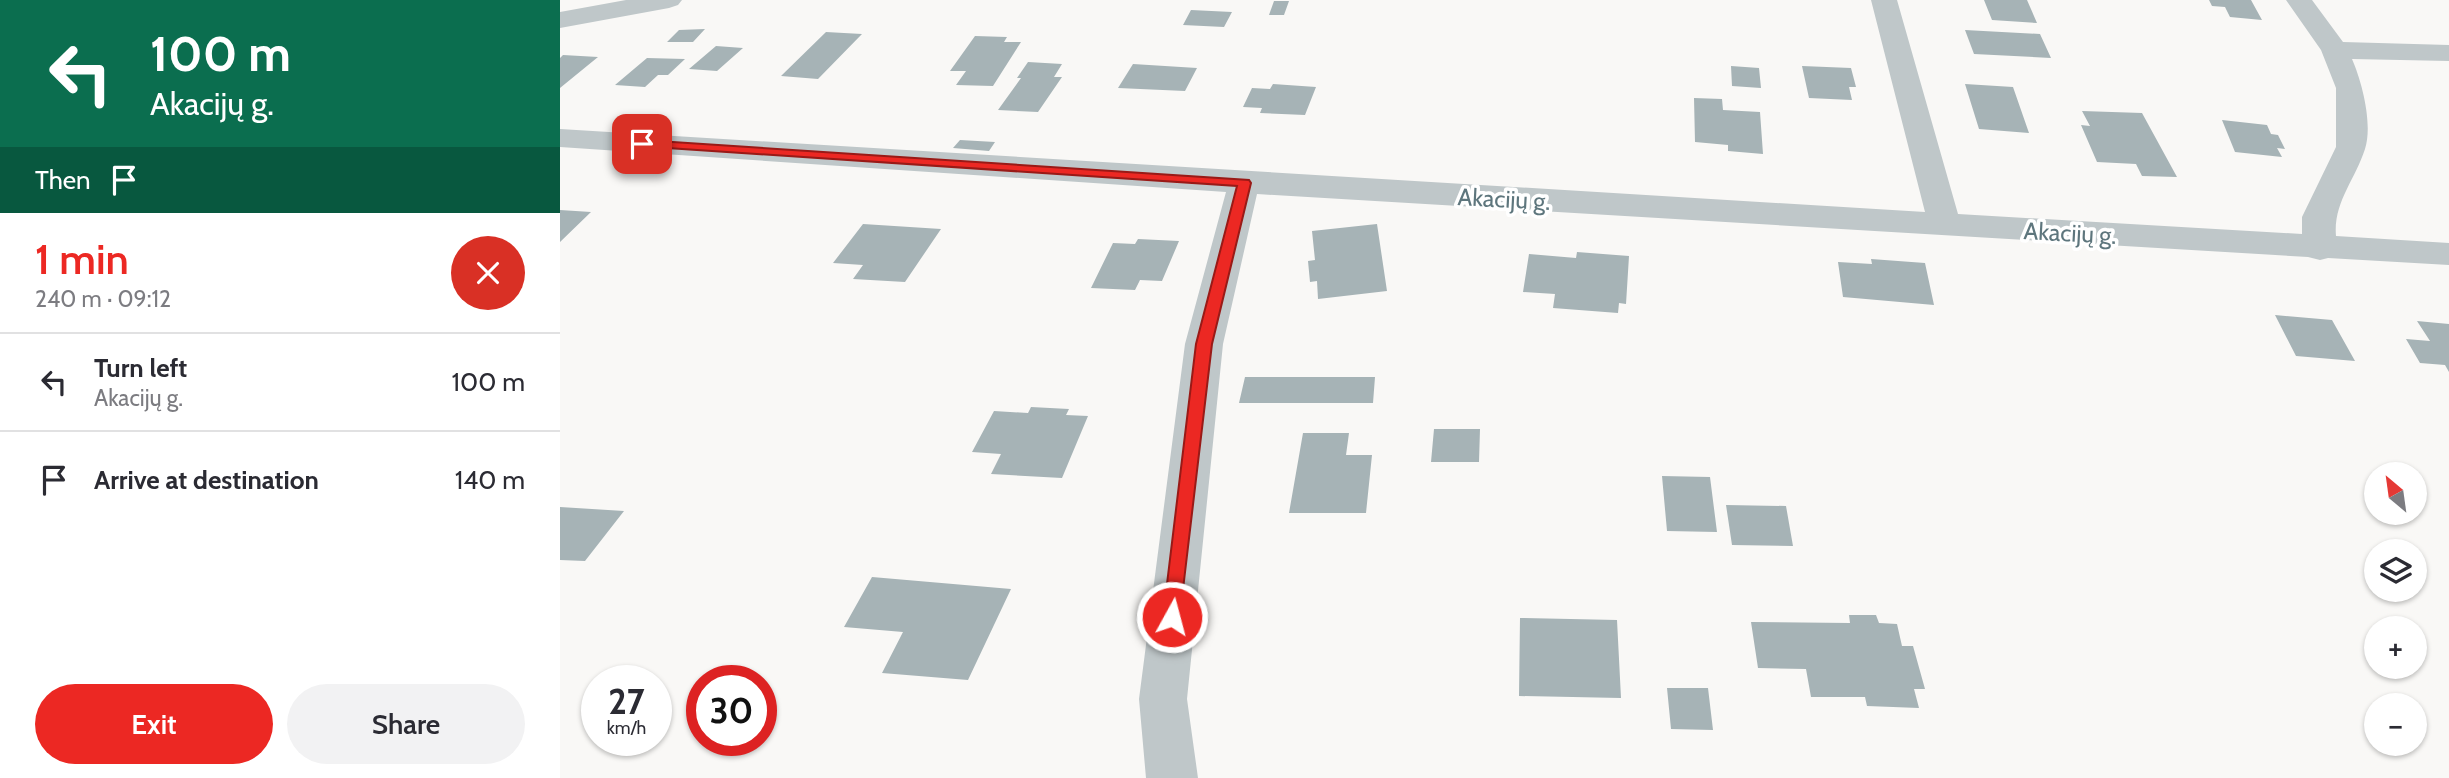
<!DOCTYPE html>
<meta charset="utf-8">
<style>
:root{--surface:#fff;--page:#f2f2f3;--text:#2b2b33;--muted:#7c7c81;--line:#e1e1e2;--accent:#ec2823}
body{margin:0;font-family:Cabin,sans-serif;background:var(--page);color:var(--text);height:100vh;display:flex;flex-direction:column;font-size:26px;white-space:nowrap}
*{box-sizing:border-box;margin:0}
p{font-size:23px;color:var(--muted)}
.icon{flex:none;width:38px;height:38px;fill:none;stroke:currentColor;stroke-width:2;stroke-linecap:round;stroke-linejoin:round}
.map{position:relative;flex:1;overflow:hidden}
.side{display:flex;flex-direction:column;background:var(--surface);width:560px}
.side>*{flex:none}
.banner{background:#0b6e4f;color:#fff;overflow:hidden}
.needle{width:46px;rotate:331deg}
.controls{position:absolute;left:1804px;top:462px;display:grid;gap:14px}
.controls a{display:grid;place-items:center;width:63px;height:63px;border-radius:50%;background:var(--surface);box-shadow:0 2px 5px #0004;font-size:35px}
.speed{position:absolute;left:21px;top:665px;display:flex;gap:14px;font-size:35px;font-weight:700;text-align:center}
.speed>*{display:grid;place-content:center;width:91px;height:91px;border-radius:50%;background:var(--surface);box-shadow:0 2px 5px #0004;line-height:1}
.speed small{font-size:18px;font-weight:400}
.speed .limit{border:10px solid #d22;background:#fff;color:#111}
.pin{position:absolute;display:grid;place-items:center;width:60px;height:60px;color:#fff;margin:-30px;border-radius:14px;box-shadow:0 4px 10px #0006}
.me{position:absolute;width:77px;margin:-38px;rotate:7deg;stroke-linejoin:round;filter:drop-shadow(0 0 5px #0008)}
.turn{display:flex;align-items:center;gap:24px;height:147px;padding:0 35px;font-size:32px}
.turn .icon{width:91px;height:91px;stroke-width:2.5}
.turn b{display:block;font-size:49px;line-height:60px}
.then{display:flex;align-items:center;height:66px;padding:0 35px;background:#0003;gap:14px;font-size:26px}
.round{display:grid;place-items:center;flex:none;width:74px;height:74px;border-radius:37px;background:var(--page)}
.summary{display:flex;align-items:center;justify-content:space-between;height:119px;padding:0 35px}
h1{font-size:42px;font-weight:600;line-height:52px;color:var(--accent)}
.action{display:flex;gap:14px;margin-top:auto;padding:14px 35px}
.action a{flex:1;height:80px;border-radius:42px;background:var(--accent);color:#fff;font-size:28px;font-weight:600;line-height:80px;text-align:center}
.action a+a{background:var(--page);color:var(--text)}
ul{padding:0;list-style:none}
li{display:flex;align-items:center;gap:21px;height:98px;padding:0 35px;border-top:2px solid var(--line)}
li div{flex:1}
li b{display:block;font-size:26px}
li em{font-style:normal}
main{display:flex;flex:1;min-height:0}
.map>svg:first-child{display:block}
.building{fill:#a6b3b6}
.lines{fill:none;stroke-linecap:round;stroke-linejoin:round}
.minor{fill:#bfc7c9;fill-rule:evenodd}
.route{fill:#ec2823;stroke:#991a17;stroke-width:2}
.labels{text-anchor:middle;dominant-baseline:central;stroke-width:7;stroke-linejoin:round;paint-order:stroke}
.street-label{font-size:24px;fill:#5e767d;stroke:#fff}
</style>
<main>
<section class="side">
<div class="banner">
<div class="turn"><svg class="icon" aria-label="left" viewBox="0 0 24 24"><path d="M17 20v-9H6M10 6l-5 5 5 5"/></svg><div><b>100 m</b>Akacijų g.</div></div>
<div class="then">Then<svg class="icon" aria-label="arrive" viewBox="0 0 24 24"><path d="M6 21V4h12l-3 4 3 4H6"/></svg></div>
</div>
<div class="summary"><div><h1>1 min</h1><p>240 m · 09:12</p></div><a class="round" style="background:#d93025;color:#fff"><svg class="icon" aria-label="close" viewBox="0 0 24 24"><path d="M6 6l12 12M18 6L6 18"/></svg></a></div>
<ul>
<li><svg class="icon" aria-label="left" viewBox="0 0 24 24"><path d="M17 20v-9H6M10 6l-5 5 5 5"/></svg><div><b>Turn left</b><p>Akacijų g.</p></div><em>100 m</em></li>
<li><svg class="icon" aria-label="arrive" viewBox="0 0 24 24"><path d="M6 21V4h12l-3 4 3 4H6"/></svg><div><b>Arrive at destination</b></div><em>140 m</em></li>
</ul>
<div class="action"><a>Exit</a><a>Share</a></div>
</section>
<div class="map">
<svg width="1889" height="778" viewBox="0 0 1889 778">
<rect width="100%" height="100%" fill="#f9f8f6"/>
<!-- building -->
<path class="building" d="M1424,0H1467L1477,23L1432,20Z
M1649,0H1691L1702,20L1670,17L1665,7L1652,6Z
M714,1H729L724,15H709Z
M631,10L672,12L664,27L623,25Z
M145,29L133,42H107L119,30Z
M1405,30L1480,34L1491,58L1414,54Z
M266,32L302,34L258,79L221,76Z
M415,36L447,37L444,42H461L433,86L396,85L406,71H390Z
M156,46L183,48L157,71L129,69Z
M3,55L38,57L0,88V58Z
M87,58L125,59L108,75H98L85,87L55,85Z
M468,62L502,64L494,77H502L478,112L438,110L461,78H457Z
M573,64L637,68L625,91L558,88Z
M1171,66L1199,68L1201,88L1172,86Z
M1242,66L1291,68L1296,87H1289L1292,100L1249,98Z
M713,84L756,87L745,115L700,113L702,108L683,107L692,88L710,89Z
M1405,84L1453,87L1469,133L1419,129Z
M1134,98L1162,99L1163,110L1200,112L1203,154L1168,151V145L1135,142Z
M1522,111L1582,113L1617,177L1582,176L1576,164L1537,162L1521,125L1530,126Z
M1662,120L1707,125L1711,134L1718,135L1725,149L1717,148L1722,157L1675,152Z
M400,140L435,142L429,151L393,148Z
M0,210L31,212L0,242Z
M303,224L381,229L345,282L293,279L303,265L273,263Z
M817,224L827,291L758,299L757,281L750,282L748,261L755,260L752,231Z
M578,239L619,241L602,281L580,280L575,290L531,288L553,243L575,244Z
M1017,252L1069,256L1066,304L1059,303L1058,313L993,308L995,294L963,292L969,254L1016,258Z
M1311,259L1365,263L1374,305L1283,297L1278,262L1312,264Z
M1715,315L1772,320L1795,361L1736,356Z
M1857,321L1889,324V372L1885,365L1860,363L1846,339L1870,341Z
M685,377H815L813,403H679Z
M471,407L509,409L506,415L528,416L502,478L431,474L441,454L412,452L434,411L468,413Z
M874,429H920L919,462H871Z
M743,433H789L786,455H812L806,513H729Z
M1102,476L1150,477L1157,532L1107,531Z
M1166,505L1226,506L1233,546L1172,545Z
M0,507L64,511L25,561L0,560Z
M312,577L451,589L408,680L322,673L343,632L284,627Z
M1289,615H1316L1319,623L1337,624L1342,646H1353L1365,689H1354L1359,708L1307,706L1305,697H1251L1246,669L1198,668L1191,622L1290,623Z
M960,618L1057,620L1061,698L959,696Z
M1107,688H1148L1153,730L1111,729Z"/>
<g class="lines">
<!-- minor -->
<path class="minor" d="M66,0H122L118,5L109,8L0,28V12Z
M1311,0H1337L1398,214L1742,234V217L1776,147V88L1761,50L1726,0H1752L1783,42L1889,45V61L1792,59C1802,82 1813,124 1805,149C1795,180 1773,203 1776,236L1889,243V265L1768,258L1760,260L1748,257L697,194L663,344L627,699L638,778H586L579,699L625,344L666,192L0,147V129L1365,212Z"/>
</g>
<!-- route -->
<path class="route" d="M82,140L689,180L691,183L652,344L619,623L612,625L606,623L603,617L636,344L677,186L78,146V141Z"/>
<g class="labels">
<!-- street labels -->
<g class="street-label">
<text transform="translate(944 199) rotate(3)">Akacijų g.</text>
<text transform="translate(1510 233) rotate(3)">Akacijų g.</text>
</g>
</g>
</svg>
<div class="controls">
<a><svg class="needle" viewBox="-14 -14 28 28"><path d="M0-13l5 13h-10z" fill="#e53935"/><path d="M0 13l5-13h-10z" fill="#7c7c81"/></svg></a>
<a><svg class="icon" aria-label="layers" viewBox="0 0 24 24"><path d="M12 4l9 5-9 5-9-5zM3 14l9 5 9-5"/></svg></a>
<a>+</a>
<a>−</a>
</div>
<div class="speed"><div>27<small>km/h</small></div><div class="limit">30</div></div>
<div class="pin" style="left:82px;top:144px;background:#d93025"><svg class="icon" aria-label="arrive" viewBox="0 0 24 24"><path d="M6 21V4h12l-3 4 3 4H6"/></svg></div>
<svg class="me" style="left:612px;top:617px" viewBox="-20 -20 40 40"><circle r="17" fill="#ec2823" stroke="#fff" stroke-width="3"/><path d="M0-11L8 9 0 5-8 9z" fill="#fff"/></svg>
</div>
</main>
